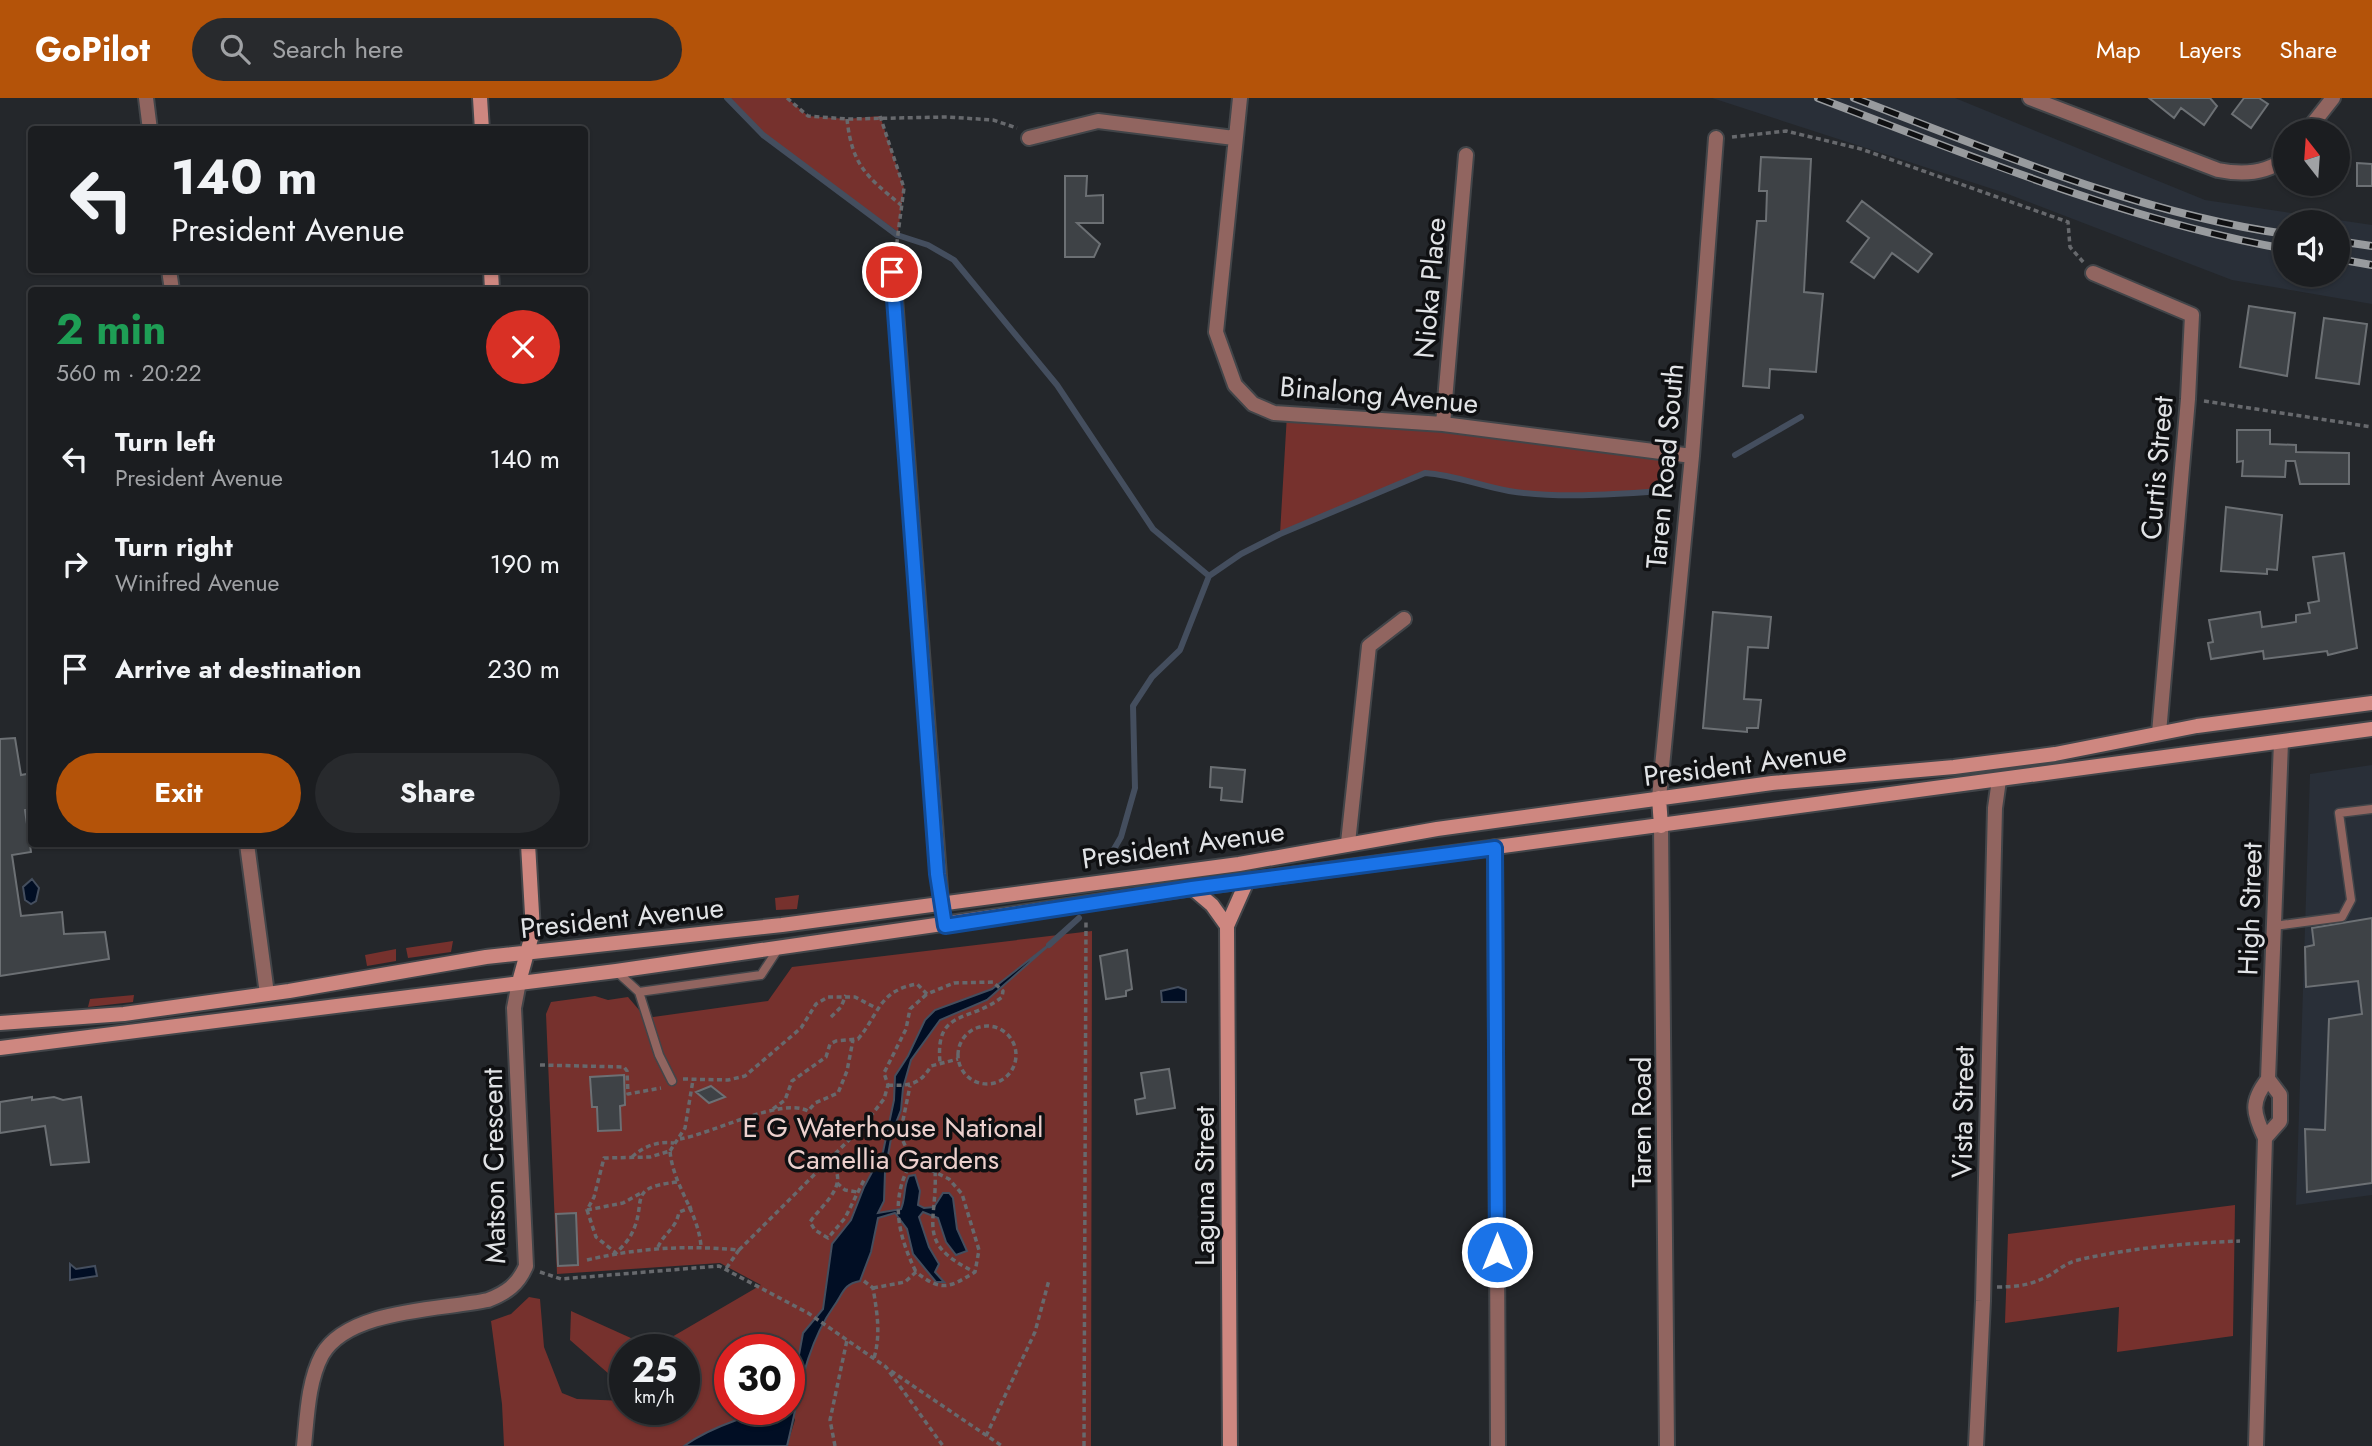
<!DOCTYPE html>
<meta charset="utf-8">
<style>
:root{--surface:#1b1d20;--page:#282a2d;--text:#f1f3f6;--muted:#a0a2a5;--line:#393b3e;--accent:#b45309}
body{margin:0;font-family:Jost,sans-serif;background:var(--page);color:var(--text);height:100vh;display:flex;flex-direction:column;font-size:26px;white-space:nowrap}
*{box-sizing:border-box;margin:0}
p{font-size:23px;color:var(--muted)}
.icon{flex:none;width:38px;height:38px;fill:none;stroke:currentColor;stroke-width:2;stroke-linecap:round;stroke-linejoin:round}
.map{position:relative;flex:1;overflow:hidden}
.drawer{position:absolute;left:28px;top:189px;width:560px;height:560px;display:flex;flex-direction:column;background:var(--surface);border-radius:7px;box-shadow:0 2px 5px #0004,0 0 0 2px var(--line)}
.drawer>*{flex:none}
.guide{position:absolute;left:28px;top:28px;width:560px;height:147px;border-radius:7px;box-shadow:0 2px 5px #0004,0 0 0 2px var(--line);background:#1b1d20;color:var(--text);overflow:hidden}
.needle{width:46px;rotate:343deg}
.tools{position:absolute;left:2273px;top:21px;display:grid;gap:14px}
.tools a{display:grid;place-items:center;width:77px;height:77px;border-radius:50%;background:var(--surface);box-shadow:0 2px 5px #0004,0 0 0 2px var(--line);font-size:35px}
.speed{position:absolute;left:609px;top:1236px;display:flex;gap:14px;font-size:35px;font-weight:700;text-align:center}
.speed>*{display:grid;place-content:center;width:91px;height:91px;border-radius:50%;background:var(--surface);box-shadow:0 2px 5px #0004,0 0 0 2px var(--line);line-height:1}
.speed small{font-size:18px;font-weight:400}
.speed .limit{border:10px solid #d22;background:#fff;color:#111}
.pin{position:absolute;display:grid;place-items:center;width:60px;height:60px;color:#fff;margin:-30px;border:4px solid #fff;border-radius:50%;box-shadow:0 2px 7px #0007}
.me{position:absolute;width:77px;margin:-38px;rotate:0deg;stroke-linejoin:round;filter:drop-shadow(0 0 5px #0008)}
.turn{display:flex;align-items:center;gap:24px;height:147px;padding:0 28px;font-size:32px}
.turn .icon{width:91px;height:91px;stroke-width:2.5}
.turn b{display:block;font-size:49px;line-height:60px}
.round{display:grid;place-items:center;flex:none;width:74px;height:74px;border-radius:37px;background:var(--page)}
.summary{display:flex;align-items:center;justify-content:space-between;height:119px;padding:0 28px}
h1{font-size:42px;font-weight:700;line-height:52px;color:#1e9e55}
.action{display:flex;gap:14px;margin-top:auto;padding:14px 28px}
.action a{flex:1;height:80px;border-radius:42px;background:var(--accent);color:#fff;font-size:28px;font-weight:700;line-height:80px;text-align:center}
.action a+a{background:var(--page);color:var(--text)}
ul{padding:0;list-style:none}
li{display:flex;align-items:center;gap:21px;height:105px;padding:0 28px}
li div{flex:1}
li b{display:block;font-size:26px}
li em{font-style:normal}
header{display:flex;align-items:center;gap:42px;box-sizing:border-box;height:98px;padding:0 35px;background:var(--accent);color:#fff}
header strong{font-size:33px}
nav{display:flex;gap:38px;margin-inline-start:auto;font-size:24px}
.search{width:490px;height:63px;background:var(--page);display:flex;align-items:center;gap:18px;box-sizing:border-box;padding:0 24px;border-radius:38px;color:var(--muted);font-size:26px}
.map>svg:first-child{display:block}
.built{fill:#292f38;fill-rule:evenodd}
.green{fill:#76312d}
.water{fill:#010e24;stroke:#444e5e;stroke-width:2}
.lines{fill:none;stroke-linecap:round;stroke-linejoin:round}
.stream{stroke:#444e5e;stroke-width:6}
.building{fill:#3e4246;stroke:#6c7074;stroke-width:2}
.lane-casing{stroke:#424549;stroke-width:11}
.street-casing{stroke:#424549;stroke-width:18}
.secondary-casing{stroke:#424549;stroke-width:18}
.path{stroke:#67696d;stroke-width:3.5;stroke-dasharray:5 3.5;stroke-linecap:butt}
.lane{stroke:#916560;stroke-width:8}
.street{stroke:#916560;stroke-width:14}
.secondary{stroke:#ce8780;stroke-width:14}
.rail-casing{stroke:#989b9e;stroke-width:8}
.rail{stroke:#0f1012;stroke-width:5;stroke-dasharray:16;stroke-linecap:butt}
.route-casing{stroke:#114b97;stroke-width:18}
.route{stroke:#1a73e8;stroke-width:12}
.labels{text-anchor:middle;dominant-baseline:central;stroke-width:7;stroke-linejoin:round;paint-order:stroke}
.street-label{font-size:28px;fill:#e1e3e6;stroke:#0f1012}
.park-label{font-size:28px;fill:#ecd0cd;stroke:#0f1012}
</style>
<header>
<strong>GoPilot</strong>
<div class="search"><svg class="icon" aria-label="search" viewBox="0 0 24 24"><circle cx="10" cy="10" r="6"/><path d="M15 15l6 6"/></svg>Search here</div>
<nav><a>Map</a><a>Layers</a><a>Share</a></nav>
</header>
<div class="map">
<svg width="2372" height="1348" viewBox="0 0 2372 1348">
<rect width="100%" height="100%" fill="#24272b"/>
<!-- built -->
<path class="built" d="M1712,0H1955L2205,102L2372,127V206L2232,182L2005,95ZM2286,124H2338V177H2286Z
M2372,667V1097L2296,1107L2310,676Z"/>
<!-- green -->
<path class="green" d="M727,0H787L808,18L847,21L880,18L904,90L898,134L763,37Z
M1287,316L1667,355L1664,393L1565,397L1508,393L1453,377L1425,375L1280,436Z
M799,797L797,811L776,812L775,800Z
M1092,833L1091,1348H787L795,1322L789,1306V1251H730V1311H772L709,1334L684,1348H504L502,1306L491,1223L511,1216L529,1199L540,1201L544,1249L562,1295L577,1301L625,1303V1311H684V1251H625V1290L570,1242L571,1213L653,1250L761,1187L720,1165L557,1176L546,916L551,904L595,898L608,902L628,899L646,920L768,903L792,869Z
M453,843L451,854L408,860L406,850Z
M396,851V863L367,868L365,857Z
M134,897L133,904L88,909L90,901Z
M2235,1107L2233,1238L2117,1254L2119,1209L2005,1225L2008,1136Z"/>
<!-- water -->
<path class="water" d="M32,781L39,790L36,803L31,806L25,802L23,789Z
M1056,841L987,902L940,922L911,962L903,990L901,1012L892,1035L885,1074L884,1103L878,1115L901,1111C906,1100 903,1089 909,1078L915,1077L920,1093L918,1107L924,1110L934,1109L943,1095H949L953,1100L957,1131L967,1153L956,1157L946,1144L938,1120L923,1114L919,1119L929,1149L939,1166L935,1174L944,1184H936L913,1156L907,1131L895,1115L878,1120L871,1154L860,1183C843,1186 843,1196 834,1208C804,1250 799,1300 787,1348H684C709,1330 759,1311 789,1311L803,1235L823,1211L832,1146L851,1122L864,1089L883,1054L894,1002L895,978L908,958L925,922L935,912L992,891Z
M1178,889L1186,892V904H1162L1161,893Z
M70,1166L76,1171L95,1168L97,1178L70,1182Z"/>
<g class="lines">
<!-- stream -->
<path class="stream" d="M727,0L763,37L897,137L928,147L954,162L1057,287L1153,431L1209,478
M1735,357L1801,319
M1107,763L1121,739L1135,690L1133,608L1152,579L1180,552L1209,478L1241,456L1280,436L1425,375C1455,377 1480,388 1509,393C1560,401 1613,396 1664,393
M1049,847L1079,820"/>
</g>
<!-- building -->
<path class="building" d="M2149,0H2210L2217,8L2204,27L2181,10L2174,20Z
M2244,0H2259L2268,6L2251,30L2232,16Z
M1761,59L1811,61L1804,194L1823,196L1816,274L1770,271L1769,290L1743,288L1757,123H1766L1767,93H1759Z
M2357,65L2372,66V88H2357Z
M1065,78H1087L1086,98L1103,97V125H1077L1100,146L1094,159H1065Z
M1862,103L1932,156L1918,174L1892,155L1874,180L1851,164L1869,140L1847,123Z
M2249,208L2295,215L2287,278L2240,269Z
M2324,220L2367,226L2359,286L2316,280Z
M2237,332H2270V346L2296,347V354L2349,355V386H2300L2295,363H2286L2285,379L2242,378L2243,363L2237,364Z
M2226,409L2282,417L2277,472L2267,471V476L2221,473Z
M2344,455L2357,550L2328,557L2327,553L2264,561L2263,553L2211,561L2208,545L2213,544L2209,522L2260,514L2262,529L2296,524V517L2310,515L2308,505L2319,503L2313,459Z
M1713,514L1771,519L1768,550L1748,549L1744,601L1761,602L1758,630H1747V634L1703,630Z
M15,640L21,677L32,675V711L25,712L31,754L12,757L21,818L62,814L64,836L105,834L109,861L0,878V641Z
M1211,669L1245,672L1242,704L1221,702L1222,690L1210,689Z
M2372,820V1085L2307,1094L2305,1031L2325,1032L2329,921L2362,916L2358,883L2306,889L2305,849L2314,847L2312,830Z
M1127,852L1132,891L1126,893V898L1106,901L1100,858Z
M1169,971L1175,1010L1137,1016L1135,1002L1145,1000L1141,975Z
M624,977L625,1007L620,1008L621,1032L598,1033L597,1009H592L590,979Z
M711,988L725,999L709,1005L696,994Z
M32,999V1002L54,999L63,1002L81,999L89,1064L51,1067L45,1028L0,1035V1004Z
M576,1115L578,1167L558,1168L556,1116Z"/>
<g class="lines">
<!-- lane casing -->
<g class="lane-casing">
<path id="lane" d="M2274,828L2342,819L2351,802L2339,715L2372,711
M616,873L639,894L761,877L778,851
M639,894L659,957L672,983"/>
</g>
<!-- street casing -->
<g class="street-casing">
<path id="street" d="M146,0L150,32
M1240,0L1216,234L1235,287L1253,306L1274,315L1443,326L1692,358
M2030,0L2218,72C2242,77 2266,76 2286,60
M2307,33L2333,0
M1029,40L1098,23L1234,40
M169,172L172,192
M893,174L941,804
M2093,175L2192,217L2188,301L2159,635
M1443,326L1466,57
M1659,700L1692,358L1716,40
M1661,728L1667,1348
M1348,745L1369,548L1404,521
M247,746L267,896
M1495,749L1498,1348
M2268,981L2281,644
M304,1348C307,1319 308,1283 322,1257C348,1211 441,1212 488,1202C506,1195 518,1187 526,1168L514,910L519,884
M1976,1348L1983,1203L1995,710L1999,682
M2256,1348L2265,1040C2253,1015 2250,1004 2268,981L2280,997V1023L2265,1040"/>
</g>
<!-- secondary casing -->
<g class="secondary-casing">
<path id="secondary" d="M480,0L482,32
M491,172L492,192
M1659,700L1661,728
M1192,790L1212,807L1227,828
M519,884L533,833L528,746
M0,925L124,916L289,893L486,859L782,827L1239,766L1437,731L1772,685L1954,669L2055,656L2197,628L2372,605
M0,950L616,873L1192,790L2372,631
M1230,1348L1227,828L1247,783"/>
</g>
<!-- path -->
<path class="path" d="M787,0L808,18L847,21L947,19L993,22L1017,30
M880,18L904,90L895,159
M847,21C852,67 866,78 901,107
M1732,39L1786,33L1861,51L2068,124L2070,149L2084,165
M2204,303L2372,329
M831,919L841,909L846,897
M958 957a29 29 0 1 1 58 0a29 29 0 1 1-58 0Z
M540,967L624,969L627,973L628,996L661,990
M683,981L728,982L745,978L801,930L816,906L828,899H855L876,910
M888,987C909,988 920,987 931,968L958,961
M773,1011L785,1002L792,983L826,959L830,946L836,943L858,941C880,915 878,893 917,886L927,896L954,885L993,884L1003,893L1002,899C970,925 935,910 940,964
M680,1041C714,1035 781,999 808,1013L815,1005L838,995L847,973L853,942
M670,1053L685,1030L693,982
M632,1059C644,1048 658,1043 674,1045
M912,1063C889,1101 898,1137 916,1174
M824,1068L835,1071C846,1090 820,1109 810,1124L815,1132L828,1140L845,1120L864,1082
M935,1073C938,1125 914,1145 975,1174
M677,1084C624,1090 649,1103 631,1137C628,1143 621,1150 616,1155L596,1139L587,1112L594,1099L604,1060L650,1059L670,1053C673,1088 698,1113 701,1148
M837,1085L845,1092L857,1094
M587,1112L623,1105L641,1095
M658,1149C664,1135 676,1131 679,1114L692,1109
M739,1152L862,1029L884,1001L888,987L884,975L906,931L910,911L927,896
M587,1162C638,1150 686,1147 739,1152L725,1172
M540,1174L561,1181L719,1168L808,1215L886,1269L943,1348
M864,1183L873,1190C877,1214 881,1236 874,1260
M1997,1189C2017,1189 2032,1187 2050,1177C2060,1171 2066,1165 2078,1162C2130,1150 2187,1145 2240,1143
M873,1190L905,1184L916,1174C941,1194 949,1190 975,1174L979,1152L962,1096L949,1081L912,1063L903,1043L902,1027L910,988
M891,1273L1002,1348
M986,1338L1035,1234L1049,1182
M835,1348L830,1322L847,1242
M1084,1348L1086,822"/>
<!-- lane -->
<use href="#lane" class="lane"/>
<!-- street -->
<use href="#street" class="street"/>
<!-- secondary -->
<use href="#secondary" class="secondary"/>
<!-- rail casing -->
<g class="rail-casing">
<path id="rail" d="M1818,0C1972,58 2123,122 2286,151
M1854,0C1994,53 2136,115 2286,136
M2338,143L2372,148
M2338,161L2372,167"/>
</g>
<!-- rail -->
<use href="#rail" class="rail"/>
</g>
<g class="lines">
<!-- route casing -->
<g class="route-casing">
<path id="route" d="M892,174L937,776L945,828L1192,790L1495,750L1497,1154"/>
</g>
<!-- route -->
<use href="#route" class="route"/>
</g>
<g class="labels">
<!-- street labels -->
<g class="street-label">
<text transform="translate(1430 190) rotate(-85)">Nioka Place</text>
<text transform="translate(1379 297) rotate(5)">Binalong Avenue</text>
<text transform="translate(1665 368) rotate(-85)">Taren Road South</text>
<text transform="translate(2157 370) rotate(-85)">Curtis Street</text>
<text transform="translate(1745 666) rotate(-7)">President Avenue</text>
<text transform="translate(1183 747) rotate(-8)">President Avenue</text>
<text transform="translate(2250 811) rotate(-88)">High Street</text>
<text transform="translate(622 820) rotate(-6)">President Avenue</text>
<text transform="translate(1963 1014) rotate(-89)">Vista Street</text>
<text transform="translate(1641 1024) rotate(-90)">Taren Road</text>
<text transform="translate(494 1068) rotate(-91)">Matson Crescent</text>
<text transform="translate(1204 1088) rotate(-90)">Laguna Street</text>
</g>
<!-- park labels -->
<g class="park-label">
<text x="893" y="1029">E G Waterhouse National<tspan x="893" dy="32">Camellia Gardens</tspan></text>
</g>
</g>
</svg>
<div class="tools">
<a><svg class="needle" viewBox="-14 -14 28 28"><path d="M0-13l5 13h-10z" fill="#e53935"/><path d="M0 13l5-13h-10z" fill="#a0a2a5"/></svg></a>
<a><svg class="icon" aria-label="sound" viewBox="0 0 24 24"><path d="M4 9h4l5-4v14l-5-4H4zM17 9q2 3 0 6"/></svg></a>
</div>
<div class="speed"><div>25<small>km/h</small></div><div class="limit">30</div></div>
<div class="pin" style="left:892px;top:174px;background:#d93025"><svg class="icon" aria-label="arrive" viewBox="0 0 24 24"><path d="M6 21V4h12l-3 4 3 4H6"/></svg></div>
<svg class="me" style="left:1497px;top:1154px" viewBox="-20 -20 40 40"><circle r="17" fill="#1a73e8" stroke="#fff" stroke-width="3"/><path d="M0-11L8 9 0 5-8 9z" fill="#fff"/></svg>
<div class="guide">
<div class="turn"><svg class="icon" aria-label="left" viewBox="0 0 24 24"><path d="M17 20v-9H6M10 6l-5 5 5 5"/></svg><div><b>140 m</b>President Avenue</div></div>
</div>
<section class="drawer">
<div class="summary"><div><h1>2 min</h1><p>560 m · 20:22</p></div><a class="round" style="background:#d93025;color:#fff"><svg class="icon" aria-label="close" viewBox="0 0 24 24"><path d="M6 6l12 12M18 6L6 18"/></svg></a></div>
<ul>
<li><svg class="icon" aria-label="left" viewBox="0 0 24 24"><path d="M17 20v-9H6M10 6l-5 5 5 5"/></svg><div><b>Turn left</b><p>President Avenue</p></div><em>140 m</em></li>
<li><svg class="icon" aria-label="right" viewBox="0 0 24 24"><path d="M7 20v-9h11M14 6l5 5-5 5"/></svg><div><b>Turn right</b><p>Winifred Avenue</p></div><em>190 m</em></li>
<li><svg class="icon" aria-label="arrive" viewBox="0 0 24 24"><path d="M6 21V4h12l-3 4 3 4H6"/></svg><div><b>Arrive at destination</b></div><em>230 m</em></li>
</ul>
<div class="action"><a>Exit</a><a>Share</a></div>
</section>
</div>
